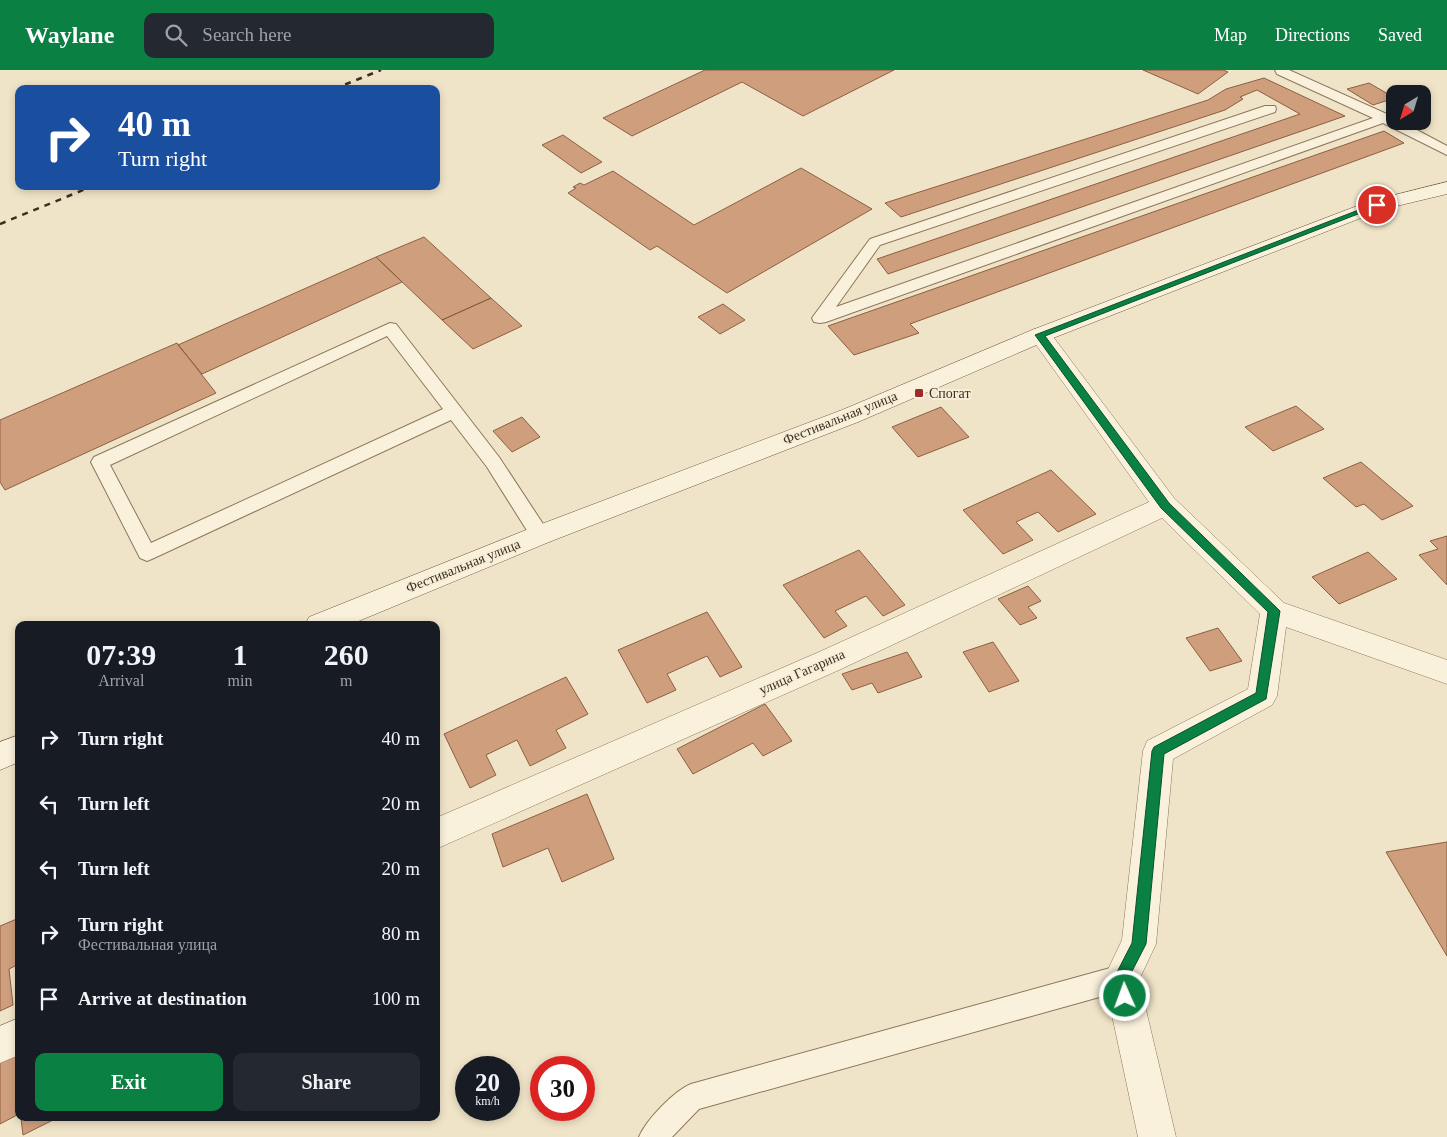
<!DOCTYPE html>
<meta charset="utf-8">
<style>
:root{--surface:#171b24;--page:#242831;--text:#f1f3f6;--muted:#9ea1a6;--accent:#0b8043}
body{margin:0;font-family:Georgia,serif;background:var(--page);color:var(--text);height:100vh;display:flex;flex-direction:column;font-size:19px;white-space:nowrap}
*{box-sizing:border-box;margin:0}
p{font-size:16px;color:var(--muted)}
.icon{flex:none;width:28px;height:28px;fill:none;stroke:currentColor;stroke-width:2;stroke-linecap:round;stroke-linejoin:round}
.map{position:relative;flex:1;overflow:hidden}
.drawer{position:absolute;left:15px;top:551px;width:425px;height:500px;display:flex;flex-direction:column;background:var(--surface);border-radius:10px;box-shadow:0 2px 8px #0003}
.drawer>*{flex:none}
.banner{position:absolute;left:15px;top:15px;width:425px;height:105px;border-radius:10px;box-shadow:0 2px 8px #0003;background:#1a4fa0;color:#fff;overflow:hidden}
.needle{width:32px;rotate:218deg}
.buttons{position:absolute;left:1386px;top:15px;display:grid;gap:10px}
.buttons a{display:grid;place-items:center;width:45px;height:45px;border-radius:10px;background:var(--surface);box-shadow:0 2px 8px #0003;font-size:25px}
.speed{position:absolute;left:455px;top:986px;display:flex;gap:10px;font-size:25px;font-weight:700;text-align:center}
.speed>*{display:grid;place-content:center;width:65px;height:65px;border-radius:50%;background:var(--surface);box-shadow:0 2px 8px #0003;line-height:1}
.speed small{font-size:12px;font-weight:400}
.speed .limit{border:8px solid #d22;background:#fff;color:#111}
.pin{position:absolute;display:grid;place-items:center;width:42px;height:42px;color:#fff;margin:-21px;border:2px solid #fff;border-radius:50%;box-shadow:0 1px 5px #0007}
.me{position:absolute;width:55px;margin:-28px;rotate:358deg;stroke-linejoin:round;filter:drop-shadow(0 0 4px #0008)}
.turn{display:flex;align-items:center;gap:18px;height:105px;padding:0 20px;font-size:22px}
.turn .icon{width:65px;height:65px;stroke-width:2.5}
.turn b{display:block;font-size:35px;line-height:42px}
.eta{display:flex;justify-content:space-evenly;align-items:center;height:85px;text-align:center}
.eta b{font-size:30px;font-weight:600;line-height:35px}
.action{display:flex;gap:10px;margin-top:auto;padding:10px 20px}
.action a{flex:1;height:58px;border-radius:10px;background:var(--accent);color:#fff;font-size:20px;font-weight:600;line-height:58px;text-align:center}
.action a+a{background:var(--page);color:var(--text)}
ul{padding:0;list-style:none}
li{display:flex;align-items:center;gap:15px;height:65px;padding:0 20px}
li div{flex:1}
li b{display:block;font-size:19px}
li em{font-style:normal}
header{display:flex;align-items:center;gap:30px;box-sizing:border-box;height:70px;padding:0 25px;background:var(--accent);color:#fff}
header strong{font-size:24px}
nav{display:flex;gap:28px;margin-inline-start:auto;font-size:18px}
.search{width:350px;height:45px;background:var(--page);display:flex;align-items:center;gap:12px;box-sizing:border-box;padding:0 18px;border-radius:10px;color:var(--muted);font-size:19px}
.map>svg:first-child{display:block}
.building{fill:#cf9f7d;stroke:#8d5f41}
.lines{fill:none;stroke-linecap:round;stroke-linejoin:round}
.lane-casing{stroke:#8d765c;stroke-width:2}
.street-casing{stroke:#8d765c;stroke-width:1}
.secondary-casing{stroke:#6f573f;stroke-width:1}
.lane{fill:#faf1dc;fill-rule:evenodd}
.street{fill:#faf1dc;fill-rule:evenodd}
.secondary{fill:#faf1dc;fill-rule:evenodd}
.rail{stroke:#3d2e20;stroke-width:2.5;stroke-dasharray:6 6;stroke-linecap:butt}
.route{fill:#0b8043;stroke:#07532c}
.poi-dot{fill:#9e2a2b;stroke:#f7eed8;stroke-width:2}
.labels{text-anchor:middle;dominant-baseline:central;stroke-width:4;stroke-linejoin:round;paint-order:stroke}
.poi-label{font-size:14px;fill:#3d2e20;stroke:#f7eed8;text-anchor:start}
.street-label{font-size:14px;fill:#3d2e20;stroke:#f7eed8}
</style>
<header>
<strong>Waylane</strong>
<div class="search"><svg class="icon" aria-label="search" viewBox="0 0 24 24"><circle cx="10" cy="10" r="6"/><path d="M15 15l6 6"/></svg>Search here</div>
<nav><a>Map</a><a>Directions</a><a>Saved</a></nav>
</header>
<div class="map">
<svg width="1447" height="1067" viewBox="0 0 1447 1067">
<rect width="100%" height="100%" fill="#f0e4c8"/>
<!-- building -->
<path class="building" d="M705,0H894L803,46L742,12L632,66L603,48Z
M1143,0H1223L1228,2L1198,24Z
M1264,8L1345,46L888,204L877,189L1300,44L1257,20L1240,27L1243,29L1225,40L901,147L885,133L1208,30L1226,19Z
M1369,13L1395,28L1373,35L1347,19Z
M1384,61L1404,73L910,254L919,263L854,285L828,256Z
M563,65L602,92L581,103L542,75Z
M801,98L872,139L727,223L657,176L650,180L568,123L576,118L573,117L580,113L584,115L613,101L694,155Z
M424,167L491,228L442,250L376,187Z
M376,187L402,212L202,304L178,275Z
M491,228L522,256L473,279L442,250Z
M723,234L745,250L720,264L698,247Z
M177,273L216,323L5,420L0,412V350Z
M1296,336L1324,359L1273,381L1245,357Z
M941,337L969,367L918,387L892,357Z
M522,347L540,367L512,382L493,361Z
M1361,392L1413,436L1382,450L1364,434L1356,437L1323,408Z
M1051,400L1096,444L1058,462L1038,442L1016,452L1033,470L1003,484L963,440Z
M1447,466V515L1419,485L1438,479L1430,471Z
M859,480L905,535L883,546L866,526L835,541L847,556L824,568L783,515Z
M1368,482L1397,509L1339,534L1312,507Z
M1028,516L1041,531L1028,537L1037,548L1020,555L998,529Z
M707,542L742,597L720,607L707,586L667,604L676,620L647,633L618,580Z
M1218,558L1242,591L1210,601L1186,568Z
M993,572L1019,611L989,622L963,582Z
M907,582L922,607L878,623L872,613L852,620L842,604Z
M566,607L588,644L556,660L566,678L530,696L517,670L486,685L496,705L470,718L444,664Z
M765,634L792,671L763,686L753,673L693,704L677,679Z
M587,724L614,789L562,812L548,778L503,797L492,764Z
M1447,772V886L1386,782Z
M19,848V894L9,899L13,935L0,941V856Z
M19,983V1044L0,1054V992Z
M21,1048H57L23,1065Z"/>
<g class="lines">
<!-- lane casing -->
<g class="lane-casing">
<path id="lane" d="M1275,0H1289L1389,45L1395,49V51H1400L1447,76V85L1383,53L826,252L820,253L814,252L812,248L870,169L1265,36H1275L1276,39L1275,42L880,175L836,237L1373,48L1277,4Z
M390,253L396,254L499,387L547,460L550,465L547,470L540,472L533,470L487,397L451,350L154,488L147,491L140,488L91,392L94,387ZM387,266L443,339L151,473L110,395Z
M1121,895L1130,899L1134,908L1130,917L1121,921L699,1039L672,1067H639C646,1050 674,1021 691,1014Z"/>
</g>
<!-- street casing -->
<g class="street-casing">
<path id="street" d="M1040,258L1048,260L1174,428L1284,533L1447,590V614L1286,557L1277,626L1272,635L1173,689L1156,874L1139,910L1176,1067H1138L1104,908L1122,870L1143,681L1147,671L1248,619L1260,544L1162,448L839,600L436,779V748L819,582L1149,432L1029,265L1032,260Z
M19,948V985L0,993V956Z"/>
</g>
<!-- secondary casing -->
<g class="secondary-casing">
<path id="secondary" d="M1447,112V124L1384,139L1048,270L858,352L549,472L349,555H305L309,547L531,458L842,340L1032,260L1370,131Z
M19,665V692L0,700V672Z"/>
</g>
<!-- lane -->
<use href="#lane" class="lane"/>
<!-- street -->
<use href="#street" class="street"/>
<!-- secondary -->
<use href="#secondary" class="secondary"/>
<!-- rail -->
<path class="rail" d="M334,19L381,0
M0,154L93,116"/>
</g>
<!-- route -->
<path class="route" d="M1374,134L1381,135L1045,266L1169,433L1280,541L1266,629L1164,684L1146,874L1128,909L1132,926L1130,931L1125,933L1120,931L1114,908L1132,873L1152,681L1154,677L1256,623L1268,542L1161,438L1035,265Z"/>
<!-- markers -->
<rect class="poi-dot" x="914" y="318" width="10" height="10" rx="2.5"/>
<g class="labels">
<!-- poi labels -->
<g class="poi-label">
<text x="929" y="323">Спогат</text>
</g>
<!-- street labels -->
<g class="street-label">
<text transform="translate(840 348) rotate(-22)">Фестивальная улица</text>
<text transform="translate(463 496) rotate(-22)">Фестивальная улица</text>
<text transform="translate(802 602) rotate(-24)">улица Гагарина</text>
</g>
</g>
</svg>
<div class="buttons">
<a><svg class="needle" viewBox="-14 -14 28 28"><path d="M0-13l5 13h-10z" fill="#e53935"/><path d="M0 13l5-13h-10z" fill="#9ea1a6"/></svg></a>
</div>
<div class="speed"><div>20<small>km/h</small></div><div class="limit">30</div></div>
<div class="pin" style="left:1377px;top:135px;background:#d93025"><svg class="icon" aria-label="arrive" viewBox="0 0 24 24"><path d="M6 21V4h12l-3 4 3 4H6"/></svg></div>
<svg class="me" style="left:1125px;top:926px" viewBox="-20 -20 40 40"><circle r="17" fill="#0b8043" stroke="#fff" stroke-width="3"/><path d="M0-11L8 9 0 5-8 9z" fill="#fff"/></svg>
<div class="banner">
<div class="turn"><svg class="icon" aria-label="right" viewBox="0 0 24 24"><path d="M7 20v-9h11M14 6l5 5-5 5"/></svg><div><b>40 m</b>Turn right</div></div>
</div>
<section class="drawer">
<div class="eta">
<div><b>07:39</b><p>Arrival</p></div>
<div><b>1</b><p>min</p></div>
<div><b>260</b><p>m</p></div>
</div>
<ul>
<li><svg class="icon" aria-label="right" viewBox="0 0 24 24"><path d="M7 20v-9h11M14 6l5 5-5 5"/></svg><div><b>Turn right</b></div><em>40 m</em></li>
<li><svg class="icon" aria-label="left" viewBox="0 0 24 24"><path d="M17 20v-9H6M10 6l-5 5 5 5"/></svg><div><b>Turn left</b></div><em>20 m</em></li>
<li><svg class="icon" aria-label="left" viewBox="0 0 24 24"><path d="M17 20v-9H6M10 6l-5 5 5 5"/></svg><div><b>Turn left</b></div><em>20 m</em></li>
<li><svg class="icon" aria-label="right" viewBox="0 0 24 24"><path d="M7 20v-9h11M14 6l5 5-5 5"/></svg><div><b>Turn right</b><p>Фестивальная улица</p></div><em>80 m</em></li>
<li><svg class="icon" aria-label="arrive" viewBox="0 0 24 24"><path d="M6 21V4h12l-3 4 3 4H6"/></svg><div><b>Arrive at destination</b></div><em>100 m</em></li>
</ul>
<div class="action"><a>Exit</a><a>Share</a></div>
</section>
</div>
